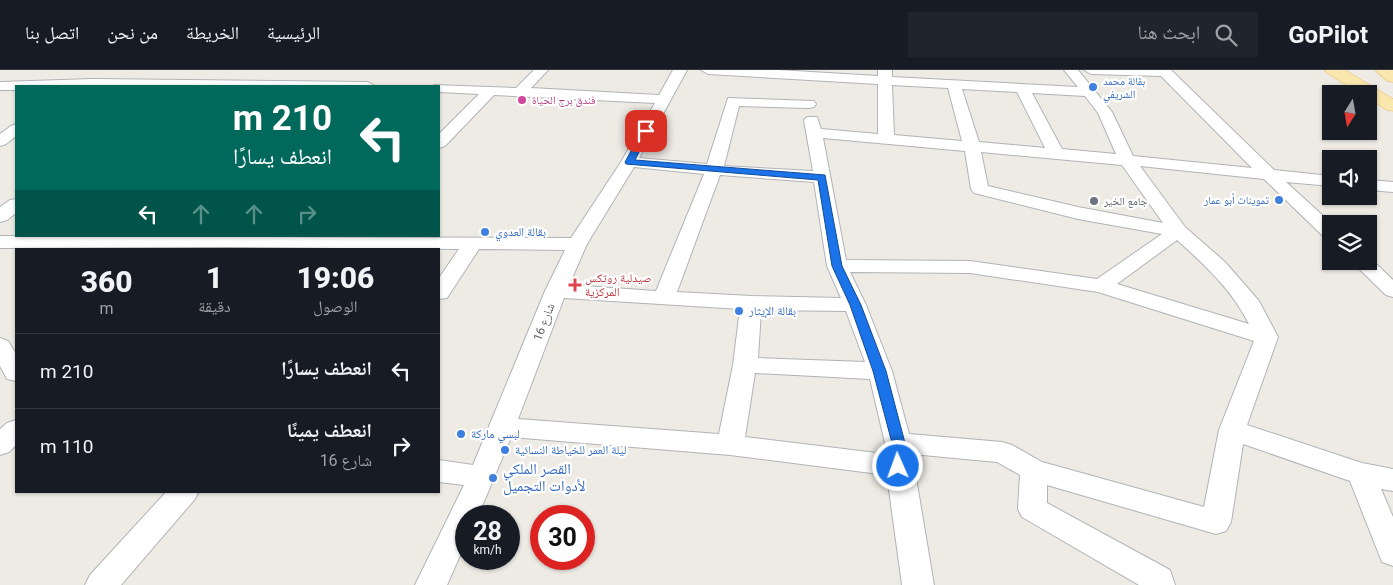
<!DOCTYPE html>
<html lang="ar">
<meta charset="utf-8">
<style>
:root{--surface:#171b24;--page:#20242c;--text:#f1f3f6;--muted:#9ea1a6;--line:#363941}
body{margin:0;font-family:Roboto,"Noto Naskh Arabic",sans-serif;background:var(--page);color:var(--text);direction:rtl;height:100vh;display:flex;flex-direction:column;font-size:19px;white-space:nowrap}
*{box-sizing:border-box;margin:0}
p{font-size:16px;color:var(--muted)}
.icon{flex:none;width:28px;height:28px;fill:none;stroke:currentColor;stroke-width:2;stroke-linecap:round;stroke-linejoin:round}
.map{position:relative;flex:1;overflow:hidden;direction:ltr}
.details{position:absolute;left:15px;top:178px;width:425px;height:245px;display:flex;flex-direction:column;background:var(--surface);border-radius:0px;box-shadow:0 1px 4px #0004;direction:rtl}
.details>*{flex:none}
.top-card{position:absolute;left:15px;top:15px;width:425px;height:152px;border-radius:0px;box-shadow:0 1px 4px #0004;direction:rtl;background:#00695c;color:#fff;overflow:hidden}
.needle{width:32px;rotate:191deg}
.tools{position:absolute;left:1322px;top:15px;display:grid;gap:10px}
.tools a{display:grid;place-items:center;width:55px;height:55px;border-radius:0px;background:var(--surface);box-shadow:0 1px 4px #0004;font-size:25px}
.speed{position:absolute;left:455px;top:435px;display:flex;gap:10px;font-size:25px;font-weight:700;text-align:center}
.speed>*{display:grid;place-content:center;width:65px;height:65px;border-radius:50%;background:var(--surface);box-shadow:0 1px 4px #0004;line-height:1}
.speed small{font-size:12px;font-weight:400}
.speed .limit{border:8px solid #d22;background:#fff;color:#111}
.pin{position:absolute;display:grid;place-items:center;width:42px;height:42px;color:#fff;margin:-21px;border-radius:10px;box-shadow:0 2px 8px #0006}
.me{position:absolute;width:55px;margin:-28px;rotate:358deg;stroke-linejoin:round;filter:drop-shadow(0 0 4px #0008)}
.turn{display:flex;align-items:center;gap:18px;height:105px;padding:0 25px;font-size:22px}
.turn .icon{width:65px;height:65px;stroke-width:2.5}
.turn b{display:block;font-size:35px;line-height:42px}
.lanes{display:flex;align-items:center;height:48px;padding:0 25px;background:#0003;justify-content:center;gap:25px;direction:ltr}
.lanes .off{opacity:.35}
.eta{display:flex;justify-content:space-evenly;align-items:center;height:85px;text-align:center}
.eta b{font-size:30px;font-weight:800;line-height:35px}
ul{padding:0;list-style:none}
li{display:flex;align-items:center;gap:15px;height:75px;padding:0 25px;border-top:1px solid var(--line)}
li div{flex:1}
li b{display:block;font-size:19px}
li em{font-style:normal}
header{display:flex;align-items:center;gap:30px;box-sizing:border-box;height:70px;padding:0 25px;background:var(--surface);border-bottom:1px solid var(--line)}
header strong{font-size:24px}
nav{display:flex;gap:28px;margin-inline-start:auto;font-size:18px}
.search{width:350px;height:45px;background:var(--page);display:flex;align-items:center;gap:12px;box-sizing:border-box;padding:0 18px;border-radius:0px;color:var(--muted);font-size:19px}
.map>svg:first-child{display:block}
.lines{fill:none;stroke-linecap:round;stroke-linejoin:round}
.minor-casing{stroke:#b0b3b6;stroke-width:2}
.major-casing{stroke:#e9b863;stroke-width:1}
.minor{fill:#fff;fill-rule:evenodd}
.major{fill:#fae7ae;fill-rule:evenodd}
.route{fill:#1a73e8;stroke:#114b97}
.shop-dot{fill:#3f7fe0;stroke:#fff;stroke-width:2}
.hotel-dot{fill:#d1479c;stroke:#fff;stroke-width:2}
.worship-dot{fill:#6b7280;stroke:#fff;stroke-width:2}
.health-dot{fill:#e0444e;stroke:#fff;stroke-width:2}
.labels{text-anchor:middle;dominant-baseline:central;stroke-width:4.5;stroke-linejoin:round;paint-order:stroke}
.far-shop-label{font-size:11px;fill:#366cbe;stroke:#fff;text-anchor:start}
.far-hotel-label{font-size:11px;fill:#b23c85;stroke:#fff;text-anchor:start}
.far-worship-label{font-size:11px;fill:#5b616d;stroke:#fff;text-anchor:start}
.shop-label{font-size:12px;fill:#366cbe;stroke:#fff;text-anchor:start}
.health-label{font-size:12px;fill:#be3a42;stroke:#fff;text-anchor:start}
.street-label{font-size:12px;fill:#5d6164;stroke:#fff}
.near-shop-label{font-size:15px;fill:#366cbe;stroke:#fff;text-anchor:start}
</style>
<header>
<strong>GoPilot</strong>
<div class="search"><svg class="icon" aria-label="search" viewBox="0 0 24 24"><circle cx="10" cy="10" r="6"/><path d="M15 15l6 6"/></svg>ابحث هنا</div>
<nav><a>الرئيسية</a><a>الخريطة</a><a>من نحن</a><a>اتصل بنا</a></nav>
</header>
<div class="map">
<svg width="1393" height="515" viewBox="0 0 1393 515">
<rect width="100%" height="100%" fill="#eeebe5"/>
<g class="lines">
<!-- minor casing -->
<g class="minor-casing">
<path id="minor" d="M534,0H548L531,18L659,25L673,0H687L639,88L707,94L728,28L814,31L816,34L814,37L809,38L739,36L724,96L813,101L804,50L807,47H817L821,59L878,64V14L708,4L701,0H778L878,6V0H892V7L1078,17L1064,0H1078L1112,42L1133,86L1252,98L1161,6L1091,4L1084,0H1171L1274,100L1331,106V116L1286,112L1332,154L1331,169L1324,167L1264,109L1140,96L1185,157L1225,192L1259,231L1278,267L1247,355L1362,393L1393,399V421L1381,419L1393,447V496L1382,492L1350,411L1243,374L1231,452L1226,461L1216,464L1047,415V433L1170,500L1175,515H1139L1022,447L1018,439L1020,405L997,392L912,384L934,515H902L887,405L730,385L511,367L478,446H466V472L447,515H415L464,415L439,412V390L473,395L545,221L565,180L479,179L447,228L439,229V208L459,179L230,177L0,178V166L571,168L621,92L655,33L494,25L445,76L439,78V64L479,24L439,22V16L434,15L516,18ZM892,15L948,18L962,71L894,65ZM962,19L1017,22L1045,78L979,72ZM1032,23L1085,26L1098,43L1116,84L1062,79ZM823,68L965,81L971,119L974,123L1078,149L1162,164L1097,209L970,191L846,190ZM981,82L1122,95L1163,153L1078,137L988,116ZM634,97L704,104L656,221L569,215L587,174ZM720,105L814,112L827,196L841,228L751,226L677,222ZM1177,170C1205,195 1232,220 1249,254L1117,214ZM850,202L970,203L1098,222L1254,271L1219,360L1204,437L1042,392L1012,375L1002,372L909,364L892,301L866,235ZM564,228L740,239L733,295L719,364L518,349ZM761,240L846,241L865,292L758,288ZM755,303L870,309L885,373V384L745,367Z
M93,9L368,12L375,16H16V20H0V12Z
M16,54V66L6,74L0,76V64L11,56Z
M1369,110L1393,112V122L1369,120Z
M16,129V143L7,150L0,152V137L10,130Z
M1369,187L1393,210V227L1386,225L1351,191H1369Z
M0,268L8,271L16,284V311L7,309L0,296Z
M16,350V375L9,382L0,385V359L7,353Z
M167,421H199L195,429L121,515H85L90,505Z"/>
</g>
<!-- major casing -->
<g class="major-casing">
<path id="major" d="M1325,0H1345L1393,29V41L1387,40L1369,29V24H1360L1327,3Z
M1375,0H1393V12L1387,11Z"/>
</g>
<!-- minor -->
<use href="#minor" class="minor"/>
<!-- major -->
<use href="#major" class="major"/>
</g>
<!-- route -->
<path class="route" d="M646,58L650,61L635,90L825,105L842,196L861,235L886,301L905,373V396L903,399L898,401L894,399L892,396V373L873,301L850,235L832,196L818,110L626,94L625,92L642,61Z"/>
<!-- markers -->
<g class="shop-dot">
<circle cx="1093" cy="17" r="5"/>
<circle cx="1279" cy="130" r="5"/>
<circle cx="485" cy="162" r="5"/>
<circle cx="739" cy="241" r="5"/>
<circle cx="461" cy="364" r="5"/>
<circle cx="505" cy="380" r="5"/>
<circle cx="493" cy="408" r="5"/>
</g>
<circle class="hotel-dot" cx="522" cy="30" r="5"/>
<circle class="worship-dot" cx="1094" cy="131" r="5"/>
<path class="health-dot" d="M572.5 207.5h5v5h5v5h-5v5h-5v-5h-5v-5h5z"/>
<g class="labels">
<!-- far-shop labels -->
<g class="far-shop-label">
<text x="1103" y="11">بقالة محمد<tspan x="1103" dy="13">الشريفي</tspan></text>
<text x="1269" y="130" text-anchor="end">تموينات أبو عمار</text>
</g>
<!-- far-hotel labels -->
<g class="far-hotel-label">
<text x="532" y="30">فندق برج الحياة</text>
</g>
<!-- far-worship labels -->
<g class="far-worship-label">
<text x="1104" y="131">جامع الخير</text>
</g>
<!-- shop labels -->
<g class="shop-label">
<text x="495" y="162">بقالة العدوي</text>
<text x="749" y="241">بقالة الإيثار</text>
<text x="471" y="364">لبسي ماركة</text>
<text x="515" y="380">ليلة العمر للخياطة النسائية</text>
</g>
<!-- health labels -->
<g class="health-label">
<text x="585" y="208">صيدلية روتكس<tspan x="585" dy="14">المركزية</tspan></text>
</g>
<!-- street labels -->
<g class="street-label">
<text transform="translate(544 252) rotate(-69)">شارع 16</text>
</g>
<!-- near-shop labels -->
<g class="near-shop-label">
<text x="503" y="399">القصر الملكي<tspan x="503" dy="17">لأدوات التجميل</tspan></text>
</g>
</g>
</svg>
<div class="tools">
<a><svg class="needle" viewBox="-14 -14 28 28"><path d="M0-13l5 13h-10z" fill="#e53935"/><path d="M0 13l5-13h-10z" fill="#9ea1a6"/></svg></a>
<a><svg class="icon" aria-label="sound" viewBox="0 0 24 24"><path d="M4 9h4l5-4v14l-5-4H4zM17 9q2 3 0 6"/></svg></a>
<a><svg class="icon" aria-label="layers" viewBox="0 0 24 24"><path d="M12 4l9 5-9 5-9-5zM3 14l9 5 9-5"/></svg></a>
</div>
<div class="speed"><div>28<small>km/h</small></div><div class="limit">30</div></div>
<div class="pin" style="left:646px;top:61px;background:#d93025"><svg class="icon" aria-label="arrive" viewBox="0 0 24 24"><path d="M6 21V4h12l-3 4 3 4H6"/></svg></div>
<svg class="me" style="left:898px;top:396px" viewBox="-20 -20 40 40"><circle r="17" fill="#1a73e8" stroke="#fff" stroke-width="3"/><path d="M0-11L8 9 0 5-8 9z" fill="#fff"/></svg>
<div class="top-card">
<div class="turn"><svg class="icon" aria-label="left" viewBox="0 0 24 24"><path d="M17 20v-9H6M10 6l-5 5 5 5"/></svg><div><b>210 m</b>انعطف يسارًا</div></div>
<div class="lanes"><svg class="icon" aria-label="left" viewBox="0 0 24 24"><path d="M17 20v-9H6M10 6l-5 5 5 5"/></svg><svg class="icon off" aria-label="ahead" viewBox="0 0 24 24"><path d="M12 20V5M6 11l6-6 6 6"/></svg><svg class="icon off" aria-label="ahead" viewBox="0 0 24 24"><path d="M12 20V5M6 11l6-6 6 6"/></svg><svg class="icon off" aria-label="right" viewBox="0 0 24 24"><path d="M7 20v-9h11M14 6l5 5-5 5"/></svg></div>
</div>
<section class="details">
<div class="eta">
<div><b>19:06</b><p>الوصول</p></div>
<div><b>1</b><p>دقيقة</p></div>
<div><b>360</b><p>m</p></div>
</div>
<ul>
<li><svg class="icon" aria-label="left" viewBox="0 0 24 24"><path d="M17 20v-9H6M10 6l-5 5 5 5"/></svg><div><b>انعطف يسارًا</b></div><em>210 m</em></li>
<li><svg class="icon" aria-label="right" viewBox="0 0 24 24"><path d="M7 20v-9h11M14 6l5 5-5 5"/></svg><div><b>انعطف يمينًا</b><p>شارع 16</p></div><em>110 m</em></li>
</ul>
</section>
</div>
